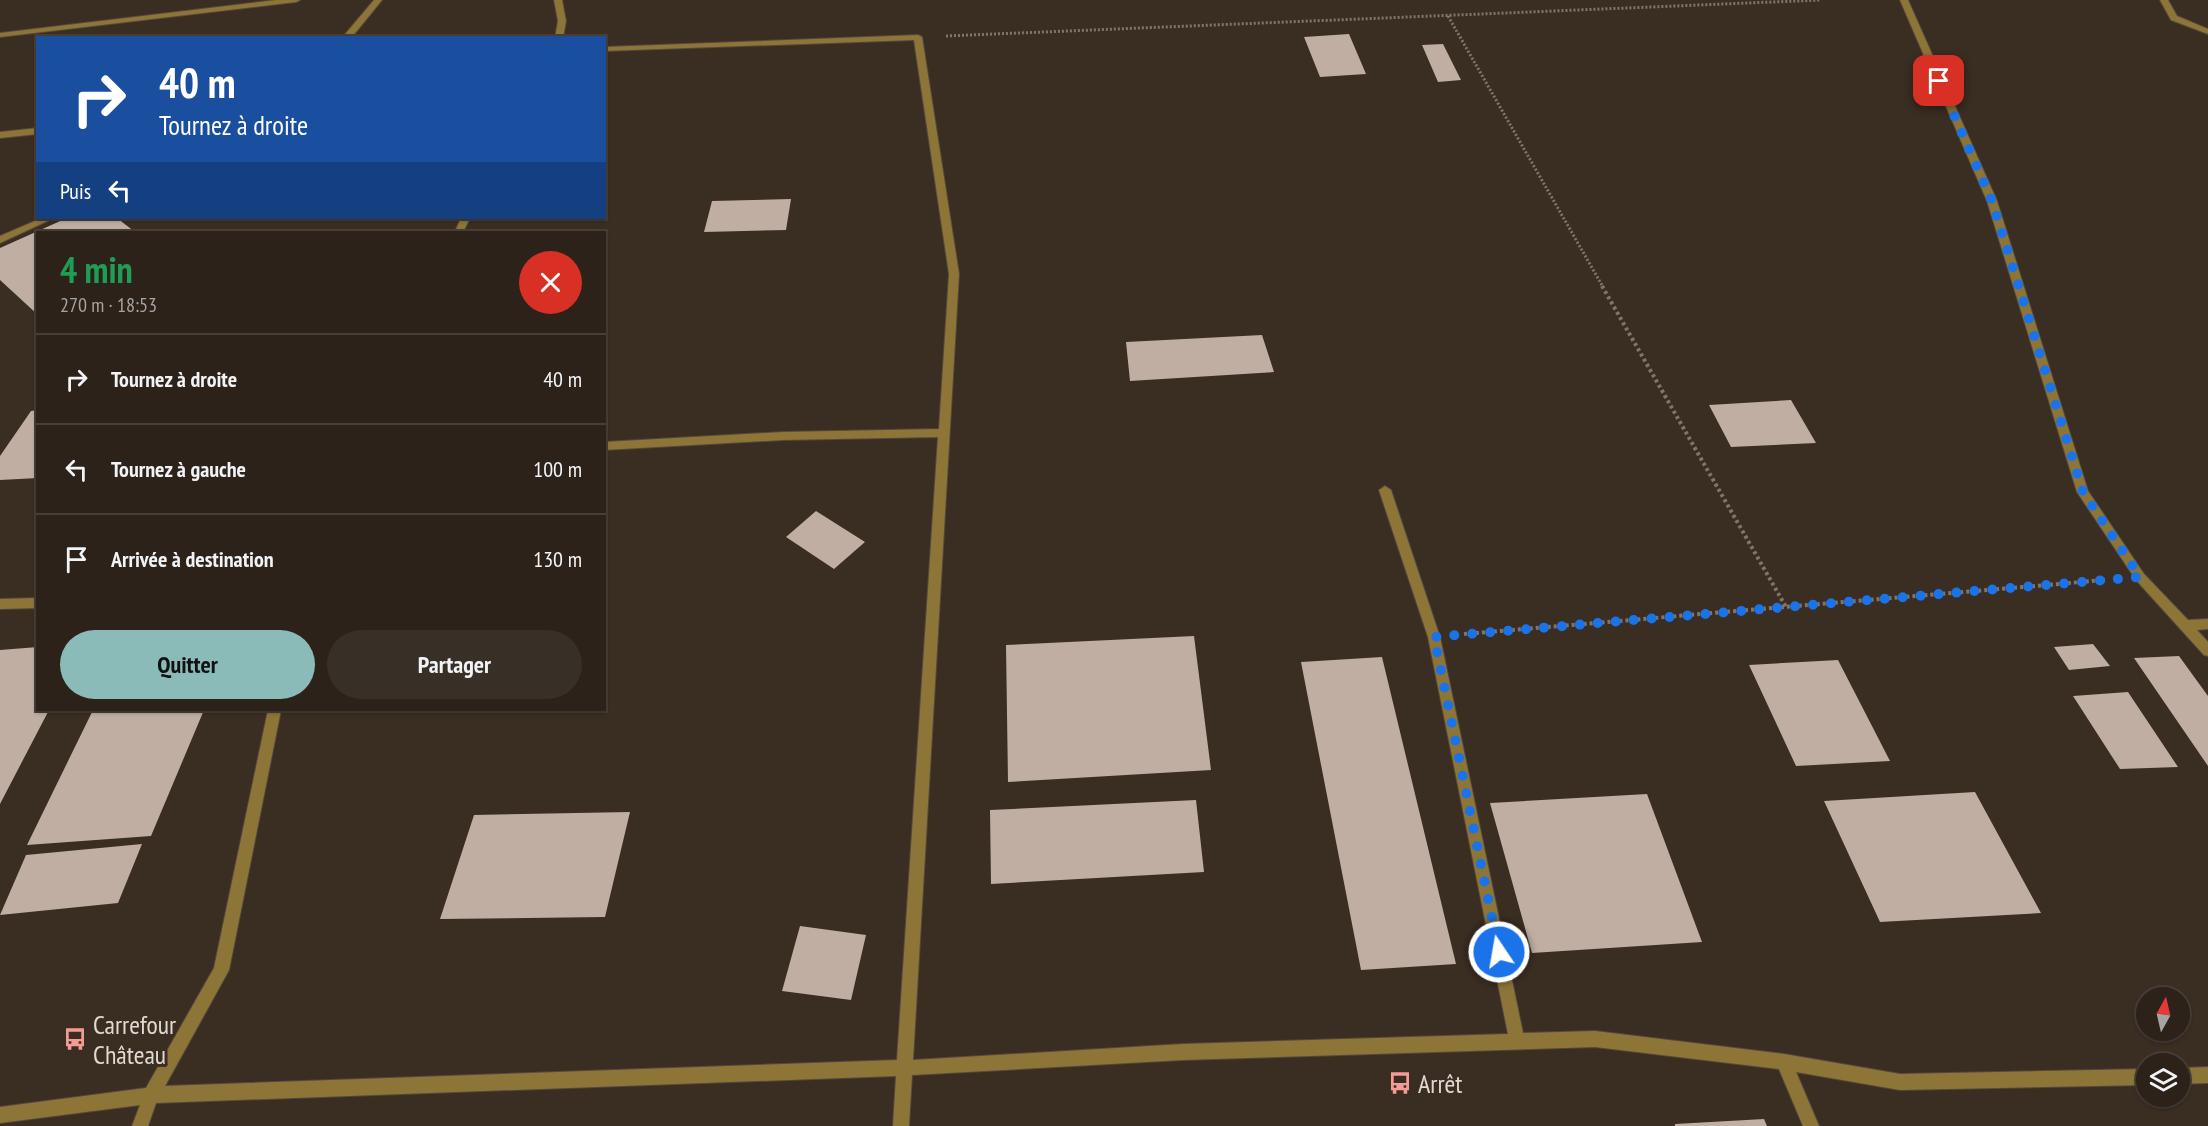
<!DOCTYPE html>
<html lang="fr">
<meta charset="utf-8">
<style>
:root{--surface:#2c221a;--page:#382f27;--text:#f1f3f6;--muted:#a6a4a2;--line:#483f39;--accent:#8bbbb9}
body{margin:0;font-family:"PT Sans Narrow",sans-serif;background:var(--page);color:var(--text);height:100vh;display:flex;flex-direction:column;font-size:22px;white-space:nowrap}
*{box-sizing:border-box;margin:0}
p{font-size:20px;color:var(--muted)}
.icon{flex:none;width:33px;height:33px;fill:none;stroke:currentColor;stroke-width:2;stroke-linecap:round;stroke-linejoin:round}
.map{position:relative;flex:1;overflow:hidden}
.side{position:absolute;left:36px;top:231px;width:570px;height:480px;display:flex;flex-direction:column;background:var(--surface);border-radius:0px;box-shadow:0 2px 4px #0004,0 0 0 2px var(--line)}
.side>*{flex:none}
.hud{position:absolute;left:36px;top:36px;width:570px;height:183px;border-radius:0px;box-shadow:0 2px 4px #0004,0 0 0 2px var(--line);background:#1a4fa0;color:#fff;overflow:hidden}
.needle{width:39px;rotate:8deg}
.fabs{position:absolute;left:2136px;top:987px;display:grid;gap:12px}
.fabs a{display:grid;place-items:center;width:54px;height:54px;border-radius:50%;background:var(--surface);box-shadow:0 2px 4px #0004,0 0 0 2px var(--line);font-size:30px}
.pin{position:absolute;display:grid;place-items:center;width:51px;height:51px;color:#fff;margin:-26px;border-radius:12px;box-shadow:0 3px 9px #0006}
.me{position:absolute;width:66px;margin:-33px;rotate:348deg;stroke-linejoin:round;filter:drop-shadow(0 0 4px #0008)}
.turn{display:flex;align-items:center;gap:21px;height:126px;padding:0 24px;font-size:27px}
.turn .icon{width:78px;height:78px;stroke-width:2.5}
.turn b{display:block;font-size:42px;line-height:51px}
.then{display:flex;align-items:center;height:57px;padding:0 24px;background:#0003;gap:12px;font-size:22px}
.round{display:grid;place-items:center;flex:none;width:63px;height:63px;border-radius:32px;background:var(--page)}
.headline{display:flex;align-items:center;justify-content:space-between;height:102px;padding:0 24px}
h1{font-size:36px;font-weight:600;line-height:45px;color:#1e9e55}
.button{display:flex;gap:12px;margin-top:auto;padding:12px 24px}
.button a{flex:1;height:69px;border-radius:36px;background:var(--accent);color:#111;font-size:24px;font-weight:600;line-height:69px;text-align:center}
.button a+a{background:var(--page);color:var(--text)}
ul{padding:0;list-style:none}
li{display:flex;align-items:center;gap:18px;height:90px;padding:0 24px;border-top:2px solid var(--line)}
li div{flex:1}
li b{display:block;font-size:22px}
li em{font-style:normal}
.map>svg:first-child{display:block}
.building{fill:#bfaea1}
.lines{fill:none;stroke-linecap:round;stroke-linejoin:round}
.minor-casing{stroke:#55483e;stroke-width:2}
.path-far1{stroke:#80756c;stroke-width:3;stroke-dasharray:2 2;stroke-linecap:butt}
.path{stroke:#80756c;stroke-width:4;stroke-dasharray:3 3;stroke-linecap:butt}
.minor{fill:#8d7538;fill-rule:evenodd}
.route{stroke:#1a73e8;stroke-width:10;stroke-dasharray:0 18}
.labels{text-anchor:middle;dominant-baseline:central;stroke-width:6;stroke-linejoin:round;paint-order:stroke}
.near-poi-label{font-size:26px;fill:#e0d8d1;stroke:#3a2d22;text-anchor:start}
</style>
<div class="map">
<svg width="2208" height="1126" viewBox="0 0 2208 1126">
<rect width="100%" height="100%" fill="#3a2d22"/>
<!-- building -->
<path class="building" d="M1349,34L1366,74L1320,77L1304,37Z
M1443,44L1461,80L1438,82L1422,45Z
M791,199L786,230L704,232L712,201Z
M67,218H117L135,232H38V315L0,280V248Z
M1262,335L1274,372L1130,381L1126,342Z
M1791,400L1816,443L1731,447L1709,405Z
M38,410V478L0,480V456L31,411Z
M816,511L865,542L834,569L786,537Z
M1194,636L1211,770L1008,782L1006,645Z
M2093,644L2110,666L2069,670L2054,647Z
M38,647V710H49L0,804V650Z
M2179,656L2208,696V766L2134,658Z
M1382,657L1456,964L1361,970L1301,662Z
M1838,660L1890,761L1796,766L1749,665Z
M2128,692L2178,767L2120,769L2073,696Z
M93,710H204L151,836L27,845Z
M1975,792L2041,913L1880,922L1824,801Z
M1647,794L1702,942L1532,953L1490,803Z
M1196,800L1204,872L991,884L990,810Z
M630,812L605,917L440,919L474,815Z
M142,844L118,903L0,915L26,855Z
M800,926L866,935L851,1000L782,991Z
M1764,1119L1767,1126H1675V1124Z"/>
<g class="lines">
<!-- minor casing -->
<g class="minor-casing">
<path id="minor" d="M276,0H300L296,2L0,37V33Z
M374,0H382L351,38H342Z
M554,0H562L566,21L563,38H555L558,21Z
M1900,0H1908L1997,201L2088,491L2144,574L2188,620L2208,619V629L2197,630L2208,642V656L2204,655L2136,580L2077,492L1987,201Z
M2160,0H2168L2177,16L2208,29V34L2171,20Z
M918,35L922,37L959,274L913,1060L1183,1044L1508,1034L1428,637L1379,490L1385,486L1391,490L1440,637L1523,1033L1595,1031L1784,1054L1900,1074L2146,1069V1085L1900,1090L1796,1072L1819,1126H1803L1779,1069L1595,1047L1183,1060L912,1075L909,1126H893L896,1076L156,1103L148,1126H132L140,1105L0,1123V1107L146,1088L214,968L268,710H281L229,970L165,1086L897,1060L938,437L783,440L604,450V442L783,432L939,429L949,274L914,40L604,51V47Z
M38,128V134L0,138V132Z
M42,218H54L0,243V236Z
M461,218H470L463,232H455Z
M38,598V608L0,609V599Z
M2208,1067V1083L2180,1084V1068Z"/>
</g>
<!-- path-far1 -->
<path class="path-far1" d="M1448,16L1603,287
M946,36L1821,0"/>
<!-- path -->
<path class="path" d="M1602,286L1786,607
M1464,634L2105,580"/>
<!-- minor -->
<use href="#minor" class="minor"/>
</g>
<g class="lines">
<!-- route -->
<path class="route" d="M1499,952L1434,637L2140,577L2083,492L1992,201L1939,81"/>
</g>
<!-- icons -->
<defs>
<g id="bus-bare" transform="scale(1.8)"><path d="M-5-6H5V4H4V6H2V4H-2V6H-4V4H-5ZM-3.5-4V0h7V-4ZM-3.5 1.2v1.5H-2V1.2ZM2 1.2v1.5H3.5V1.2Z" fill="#f59b96" stroke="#3a2d22" stroke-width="2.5" paint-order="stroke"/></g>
</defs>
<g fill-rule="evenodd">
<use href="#bus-bare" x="75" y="1039"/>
<use href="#bus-bare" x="1400" y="1083"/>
</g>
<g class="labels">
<!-- near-poi labels -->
<g class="near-poi-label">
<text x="93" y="1024">Carrefour<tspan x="93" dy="30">Château</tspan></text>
<text x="1418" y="1083">Arrêt</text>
</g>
</g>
</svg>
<div class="fabs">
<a><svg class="needle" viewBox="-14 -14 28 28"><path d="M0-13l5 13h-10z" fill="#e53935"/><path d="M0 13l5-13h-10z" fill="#a6a4a2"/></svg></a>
<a><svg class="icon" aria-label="layers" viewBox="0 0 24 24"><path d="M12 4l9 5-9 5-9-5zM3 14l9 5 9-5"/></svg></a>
</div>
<div class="pin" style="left:1939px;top:81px;background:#d93025"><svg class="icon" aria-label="arrive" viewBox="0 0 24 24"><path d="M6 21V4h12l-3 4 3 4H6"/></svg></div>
<svg class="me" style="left:1499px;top:952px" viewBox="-20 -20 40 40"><circle r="17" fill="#1a73e8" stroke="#fff" stroke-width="3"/><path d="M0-11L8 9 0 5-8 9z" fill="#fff"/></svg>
<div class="hud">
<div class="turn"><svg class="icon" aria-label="right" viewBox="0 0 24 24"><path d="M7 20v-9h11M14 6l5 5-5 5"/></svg><div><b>40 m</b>Tournez à droite</div></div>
<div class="then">Puis<svg class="icon" aria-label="left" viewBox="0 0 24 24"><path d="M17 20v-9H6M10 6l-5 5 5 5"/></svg></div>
</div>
<section class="side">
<div class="headline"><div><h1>4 min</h1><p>270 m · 18:53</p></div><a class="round" style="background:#d93025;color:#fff"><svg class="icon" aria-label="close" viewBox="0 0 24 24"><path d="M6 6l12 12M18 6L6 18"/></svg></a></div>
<ul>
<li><svg class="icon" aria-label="right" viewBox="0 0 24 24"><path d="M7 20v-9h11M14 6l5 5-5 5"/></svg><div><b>Tournez à droite</b></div><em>40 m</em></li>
<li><svg class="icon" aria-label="left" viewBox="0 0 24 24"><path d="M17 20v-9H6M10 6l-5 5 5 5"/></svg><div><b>Tournez à gauche</b></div><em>100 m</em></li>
<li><svg class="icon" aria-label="arrive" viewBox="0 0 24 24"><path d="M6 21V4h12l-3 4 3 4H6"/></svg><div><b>Arrivée à destination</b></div><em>130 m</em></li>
</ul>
<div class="button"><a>Quitter</a><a>Partager</a></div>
</section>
</div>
